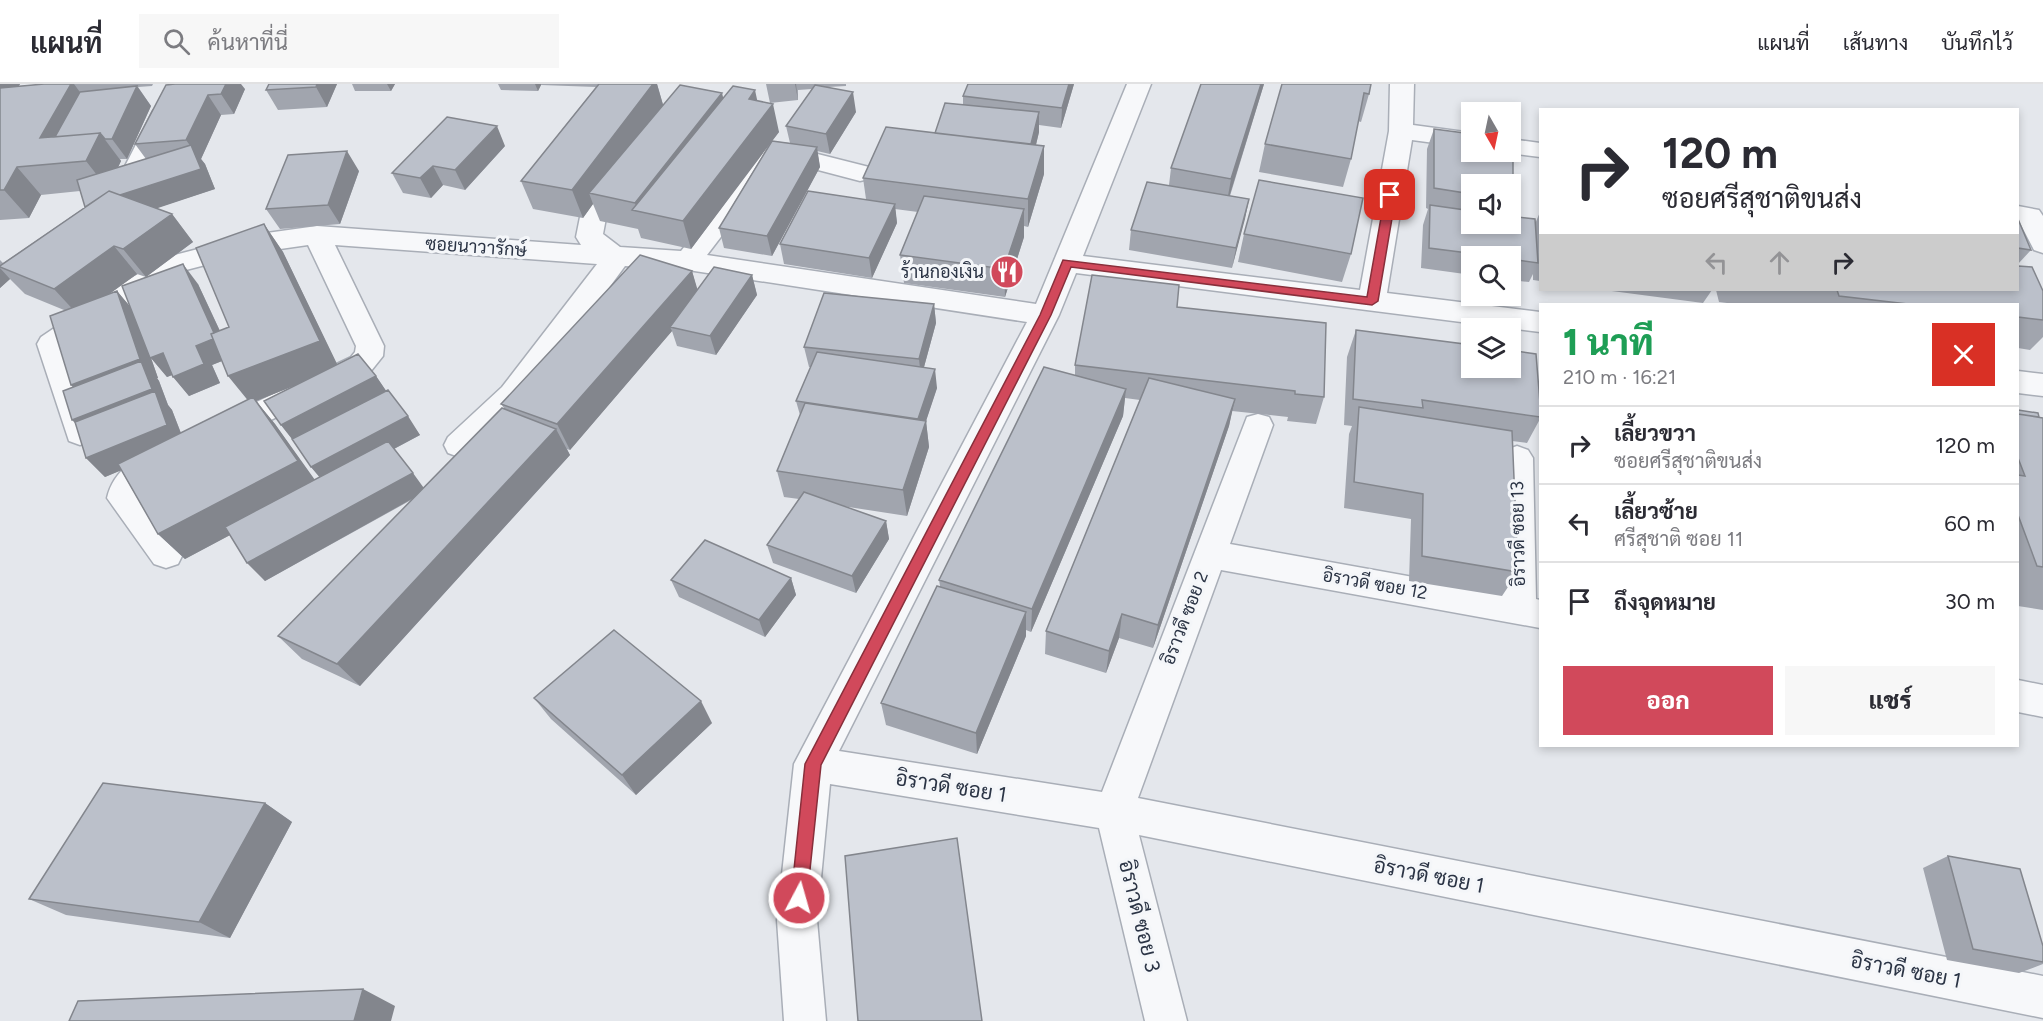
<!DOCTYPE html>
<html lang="th">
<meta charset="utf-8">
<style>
:root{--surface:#fff;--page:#f7f7f7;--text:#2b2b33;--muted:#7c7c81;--line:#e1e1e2;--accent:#d1495b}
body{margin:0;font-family:Figtree,Sarabun,sans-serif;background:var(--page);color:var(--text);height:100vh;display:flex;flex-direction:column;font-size:22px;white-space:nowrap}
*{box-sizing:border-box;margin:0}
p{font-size:20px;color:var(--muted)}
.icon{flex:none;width:33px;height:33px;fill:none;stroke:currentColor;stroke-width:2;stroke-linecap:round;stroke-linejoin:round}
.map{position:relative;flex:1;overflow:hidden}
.sheet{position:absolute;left:1539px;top:219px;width:480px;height:444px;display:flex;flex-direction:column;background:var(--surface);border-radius:0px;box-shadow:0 3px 9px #0003}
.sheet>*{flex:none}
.hud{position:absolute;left:1539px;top:24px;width:480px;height:183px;border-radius:0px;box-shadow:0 3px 9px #0003;background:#fff;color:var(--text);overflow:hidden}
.needle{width:39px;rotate:171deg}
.buttons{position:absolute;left:1461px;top:18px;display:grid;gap:12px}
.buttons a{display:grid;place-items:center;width:60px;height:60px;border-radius:0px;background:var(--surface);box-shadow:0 3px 9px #0003;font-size:30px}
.pin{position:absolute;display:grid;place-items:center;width:51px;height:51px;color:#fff;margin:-26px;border-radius:12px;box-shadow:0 3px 9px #0006}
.me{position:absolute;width:66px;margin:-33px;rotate:6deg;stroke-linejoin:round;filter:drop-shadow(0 0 4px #0008)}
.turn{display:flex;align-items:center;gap:21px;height:126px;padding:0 24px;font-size:27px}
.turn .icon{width:78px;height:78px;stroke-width:2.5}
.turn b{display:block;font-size:42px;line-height:51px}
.lanes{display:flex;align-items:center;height:57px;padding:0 24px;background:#0003;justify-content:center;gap:30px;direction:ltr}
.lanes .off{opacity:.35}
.round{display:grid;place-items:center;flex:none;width:63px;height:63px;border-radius:0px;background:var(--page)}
.headline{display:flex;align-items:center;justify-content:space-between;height:102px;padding:0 24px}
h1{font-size:36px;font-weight:800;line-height:45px;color:#1e9e55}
.cta{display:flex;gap:12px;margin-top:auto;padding:12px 24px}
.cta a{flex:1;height:69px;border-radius:0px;background:var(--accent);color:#fff;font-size:24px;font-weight:800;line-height:69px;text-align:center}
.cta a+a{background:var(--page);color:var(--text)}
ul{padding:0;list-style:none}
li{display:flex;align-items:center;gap:18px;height:78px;padding:0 24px;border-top:2px solid var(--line)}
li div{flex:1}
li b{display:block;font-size:22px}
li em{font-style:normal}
header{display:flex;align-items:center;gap:36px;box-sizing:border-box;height:84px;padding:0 30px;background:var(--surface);border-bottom:2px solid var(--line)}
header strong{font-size:28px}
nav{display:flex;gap:33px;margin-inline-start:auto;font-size:21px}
.search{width:420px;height:54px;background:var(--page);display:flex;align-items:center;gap:15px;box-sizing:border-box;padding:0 21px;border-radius:0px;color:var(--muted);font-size:22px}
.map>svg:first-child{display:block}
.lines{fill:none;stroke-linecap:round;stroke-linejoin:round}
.minor-casing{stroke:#a9aeb7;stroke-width:3}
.minor{fill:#f7f8fa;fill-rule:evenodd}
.wall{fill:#a1a5ae;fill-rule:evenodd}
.shaded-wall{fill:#83868d}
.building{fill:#bbc0ca;stroke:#83868d;stroke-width:1.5}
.route{fill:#d1495b;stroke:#882f3b;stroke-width:1.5}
.labels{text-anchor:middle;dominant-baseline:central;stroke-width:6;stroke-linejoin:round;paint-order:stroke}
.street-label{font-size:18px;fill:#2b3445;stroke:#f4f6f9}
.poi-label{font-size:18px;fill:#2b3445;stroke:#f4f6f9;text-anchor:end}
.near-street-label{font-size:21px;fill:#2b3445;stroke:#f4f6f9}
</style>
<header>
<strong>แผนที่</strong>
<div class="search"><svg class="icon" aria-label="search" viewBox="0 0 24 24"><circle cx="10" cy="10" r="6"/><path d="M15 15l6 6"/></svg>ค้นหาที่นี่</div>
<nav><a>แผนที่</a><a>เส้นทาง</a><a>บันทึกไว้</a></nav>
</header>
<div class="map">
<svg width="2043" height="937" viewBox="0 0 2043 937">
<rect width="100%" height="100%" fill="#e4e7ec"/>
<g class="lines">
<!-- minor casing -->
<g class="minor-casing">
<path id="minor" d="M172,0H196L192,12L176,30L144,94L135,96L126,94L122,88L153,27L169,10Z
M1127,0H1151L1083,172L1360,206L1389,47L1390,0H1414L1413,41L1472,49V64L1412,56L1387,209L1540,228V248L1076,189L1059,231L839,667L1102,708L1247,333L1258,330L1269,333L1273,341L1230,460L1502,509L1501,374L1506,366L1517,362L1528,366L1533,374L1536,515L1540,516V544L1221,486L1138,714L2043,892V934L1139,751L1187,937H1145L1099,744L830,700L817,836L826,937H784L777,836L794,680L1027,238L688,186L625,182L524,319L470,369L459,373L448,369L444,361L448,353L502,303L597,180L335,161L384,262L383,272L371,287L226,358L215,354L211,346L215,338L351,273L355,268L356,262L308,161L252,169L186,186L129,221L67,264L95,349L91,357L80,361L69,357L37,260L41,253L109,207L167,173L252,151L317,142L581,161L576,153L580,133L615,88L624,86L633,88L637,94L606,134L603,150L620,163L681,167L765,62L774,59L869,83L873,89L869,95L860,97L780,76L707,171L1036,220Z
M1510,55L1540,59V73L1502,68H1510Z
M2018,122L2039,126L2043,132V169L2034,166L2020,139L2018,138Z
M2018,287L2043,290V312L2018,309Z
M166,363L177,367L182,375C172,392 144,392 139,412L183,470L178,480L166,484L154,480L107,414C114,384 138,372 166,363Z
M2018,596L2043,601V633L2018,628Z"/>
</g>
<!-- minor -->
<use href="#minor" class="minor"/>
</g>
<!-- wall -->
<path class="wall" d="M0,0H20L19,2L44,0H153L152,2L138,3L151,22L127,75H120L121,77L118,83L146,75L135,60L166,1L245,5L234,30L221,31L201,75L205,80L215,105L156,124L172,130L193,158L146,193L137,190L109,210L117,207L130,223L198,200L220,247L229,243L264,140L283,168L337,281L376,292L386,307L420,351L394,365L423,404L504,324L501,320L692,187L697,206L752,191L757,211L716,271L677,262L672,247L570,366L567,365L570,371L360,602L302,575L278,552L413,415L265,497L230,451L185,475L158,450L121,386L105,393L86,374L73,303L71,301L64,226L25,210L10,195L0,204V176L3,179L85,123L80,107L41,111L29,134L0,136ZM151,274L167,293L172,291L189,312L220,299L212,281L222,277L248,316L181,349L172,326L168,321L159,297L157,294H158ZM301,299L281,341L292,355L311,383L320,393L314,396L275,340L256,317Z
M269,0H337L327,23L278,26L266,6Z
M352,0H395L391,7H355Z
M498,0H657L663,21L723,14L758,17L779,48L772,57L790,59L786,42L812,5L798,6V16L770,19L766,0H846V2L828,3L856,28L830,70L817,67L820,83L772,172L724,164L719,144L771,57L691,165L641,154L638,145L600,137L593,120L583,134L533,125L521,97L596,3L541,1L538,7L501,6Z
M968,0H1074L1061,44L1039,41V48L1036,61L1044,62V90L1028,143L1024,142V153L1005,213L904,199L900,171L918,128L895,125L897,139L872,194L784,180L780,160L866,115L863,94L935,49L963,21V12Z
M1201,0H1264L1230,112L1249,115L1232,184L1129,166L1131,146L1169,101L1171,84Z
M1282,0L1369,10L1361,38L1358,37L1351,75L1343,103L1259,88L1265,60Z
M1434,45L1472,50V68H1510V56H1513V115L1510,122V100H1472V140H1510V132L1535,135V140L1540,128V197L1533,196V190L1529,198L1510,196V172H1472V191L1421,184L1423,141L1428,125L1426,124L1427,65Z
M505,62L465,106L443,101L431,114L403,109L392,89Z
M359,87L340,140L280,145L266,125Z
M2018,135L2031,166L2018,180Z
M1244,150L1351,170L1342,198L1238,178Z
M1604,206H1712L1703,219Z
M1716,206H2018L2043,207V253L2030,266L2018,264V220H1735L1719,218Z
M934,220L936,239L924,283L937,304L926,337L929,363L907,432L842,422L886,437L889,455L856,509L773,479L767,461L799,415L784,413L777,387L800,331L796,317L811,283H809L804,263Z
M1177,223L1324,313L1316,340L1287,337L1288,333L1232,327L1229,342L1153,564L1119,554L1106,589L1045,570L1046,547L1140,316L1125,314L1123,332L1031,548L1026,546V552L977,670L886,641L881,619L940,502L939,496L1075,291V281Z
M1356,246L1540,319V335L1527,359L1512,357L1518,488L1502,512L1409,497L1411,435L1344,424L1349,350L1352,342L1344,341L1347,273Z
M2018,326L2043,334V526L2018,522Z
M791,494L796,511L765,553L679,513L671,496Z
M534,614L712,639L636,711L551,635Z
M265,719L292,738L230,854L66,831L29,815Z
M1948,772L2043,862V880L2019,889L1947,876L1923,784Z"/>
<!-- shaded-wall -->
<path class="shaded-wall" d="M0,0H20L5,24L0,18Z
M71,0H74L93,26L66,78L40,54Z
M226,0H241L245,5L234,30L221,10Z
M317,0H337L327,23L316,3Z
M387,0H395L391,7Z
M535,0H541V1L538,7Z
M653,0H657L664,24L589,109L593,120L583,134L572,106Z
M795,0H796L798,16Z
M1069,0H1074L1061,44L1062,24Z
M1261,0H1264L1226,123L1231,95Z
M137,2L151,22L127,75L112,55Z
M755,6L761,34L749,15Z
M853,8L856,28L830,70L826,50Z
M722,9L729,37L638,128L635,119Z
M208,11L221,31L201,75L205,80L215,105L101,143L85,123L194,67L186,56Z
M773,20L779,48L691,165L683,137Z
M1039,28V48L1031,81V61Z
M497,42L505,62L465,106L455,86Z
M100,49L121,77L108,105L86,77Z
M1044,62V90L1028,143V115Z
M817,63L820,83L772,172L767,152Z
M347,67L359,87L340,140L328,121Z
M433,82L443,101L431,114L420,94Z
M17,83L41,111L29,134L4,106Z
M1249,115L1245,135L1232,184L1236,164Z
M895,120L897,139L872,194L869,174Z
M1024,125V153L1005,213L1004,185Z
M172,130L193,158L146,193L123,165Z
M264,140L283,168L339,284L256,317L275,340L320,403L185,475L158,450L250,319L228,292Z
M114,162L137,190L79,232L54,205Z
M183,180L198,200L232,273L212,281L220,299L189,312L173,293L196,262Z
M0,184L10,195L0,204Z
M692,187L700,214L670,243L672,247L570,366L557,340Z
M752,191L757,211L716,271L710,252Z
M117,207L134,227L163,269L180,288L167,293L151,274L158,294H157L159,297L168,321L172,326L185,360L105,393L86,374L91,355L72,336L90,321L71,301Z
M934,220L936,239L921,294L919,275Z
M935,285L937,304L926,337L929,363L907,432L903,406L918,335Z
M376,292L389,311L296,360L281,341Z
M1126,305L1123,332L1031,548L1032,525Z
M1235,315L1229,342L1153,564L1158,541Z
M408,332L420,351L326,401L311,383Z
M556,345L570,371L360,602L337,580Z
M413,389L426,407L265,497L247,479Z
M886,437L889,455L856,509L852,492Z
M791,494L796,511L765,553L759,536Z
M1026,528V552L977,670L976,649Z
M1122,530L1119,554L1106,589L1109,567Z
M701,617L712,639L636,711L622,691Z
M265,719L292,738L230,854L199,838Z
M363,905L395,922L391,937H354Z"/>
<!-- building -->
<path class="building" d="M44,0H71L40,54L100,49L86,77L17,83L4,106H0V4Z
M175,0H226L221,10L208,11L186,56L135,60L166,1Z
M269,0H317L316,3L266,6Z
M599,0H653L572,106L521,97Z
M968,0H1069L1062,24L963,12Z
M1201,0H1261L1231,95L1171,84Z
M1282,0H1371L1369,10L1364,9L1351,75L1265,60Z
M680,1L722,9L635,119L589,109Z
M815,1L853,8L826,50L786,42Z
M137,2L112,55H105L100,49L55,53L80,8Z
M733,2L755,6L749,15L773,20L683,137L632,126Z
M945,19L1039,28L1031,60L935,49Z
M447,33L497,42L455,86L433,82L420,94L392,89Z
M886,43L1044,62L1028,115L863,94Z
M1434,45L1472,50V68H1510V56H1513V115H1510V100H1472V110L1434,104Z
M772,57L817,63L767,152L719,144Z
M191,61L201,85L120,111L109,107L85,123L77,96Z
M347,67L328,121L266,125L288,71Z
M1259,96L1363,114L1351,170L1244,150Z
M1147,98L1249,115L1236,164L1131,146Z
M109,107L172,130L123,165L114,162L54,205L0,183V182Z
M808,107L895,120L869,174L780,160Z
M924,112L1024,125L1004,185L900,171Z
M1430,121L1472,127V140H1510V132L1535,135L1538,179L1510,175V172H1492L1429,164Z
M2018,135L2031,166L2018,164Z
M264,140L320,257L228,292L211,250L229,243L196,164Z
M640,171L692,187L557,340L501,320Z
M183,180L214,249L211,250L213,255L196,262L204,280L173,293L163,269L150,274L122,202Z
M2018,182L2032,183L2043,207V236L2018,233V220H1908L1839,212L1837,206H2018Z
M714,183L752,191L710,252L670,243Z
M1092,191L1179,201L1177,223L1326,239L1324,313L1295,310V307L1075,281Z
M117,207L140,275L71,301L50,232Z
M824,209L934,220L919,275L804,263Z
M1356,246L1472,261V284H1510V266L1536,270L1540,319V333L1422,316L1423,324L1353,315Z
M817,268L935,285L918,335L796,317Z
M358,270L376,292L281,341L264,317Z
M141,277L152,305L72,336L63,307Z
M1044,283L1126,305L1032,525L939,496Z
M1149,294L1235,315L1158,541L1122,530L1109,567L1046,547Z
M388,306L408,332L311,383L292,355Z
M155,307L167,341L86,374L75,338Z
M253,313L298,377L158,450L118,380Z
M805,319L926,337L903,406L777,387Z
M1359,323L1512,347L1518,488L1422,472L1423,410L1354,398Z
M502,324L556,345L337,580L278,552Z
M2018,326L2038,329L2039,333L2018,330Z
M2018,330L2043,334V483L2037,482L2018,431V391L2025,392L2018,374Z
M388,357L413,389L247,479L225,443Z
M804,408L886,437L852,492L767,461Z
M705,456L791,494L759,536L671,496Z
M937,502L1026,528L976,649L881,619Z
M614,546L701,617L622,691L534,614Z
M103,699L265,719L199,838L29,815Z
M957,754L982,937H858L845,772Z
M1948,772L2020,785L2043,862V878L1973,865Z
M363,905L354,937H69L78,917Z"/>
<!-- route -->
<path class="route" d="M1390,108L1396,111L1378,217L1372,221L1071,183L1051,231L821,681L807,814L805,820L799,822L793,820L791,814L805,680L1040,231L1063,176L1367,213L1385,111Z"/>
<!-- icons -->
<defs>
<g id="restaurant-disc" transform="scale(1.725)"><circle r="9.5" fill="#d1495b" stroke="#f4f6f9"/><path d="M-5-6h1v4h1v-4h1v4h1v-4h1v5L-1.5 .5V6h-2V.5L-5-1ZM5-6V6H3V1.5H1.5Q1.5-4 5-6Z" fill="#fff"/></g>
</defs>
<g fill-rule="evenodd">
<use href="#restaurant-disc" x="1007" y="188"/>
</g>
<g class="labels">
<!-- street labels -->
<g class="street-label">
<text transform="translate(476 163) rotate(4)">ซอยนาวารักษ์</text>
<text transform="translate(1518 450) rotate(-91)">อิราวดี ซอย 13</text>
<text transform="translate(1375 500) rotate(10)">อิราวดี ซอย 12</text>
<text transform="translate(1185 534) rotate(-69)">อิราวดี ซอย 2</text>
</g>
<!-- poi labels -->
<g class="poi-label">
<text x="984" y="188">ร้านกองเงิน</text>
</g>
<!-- near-street labels -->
<g class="near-street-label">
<text transform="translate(951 702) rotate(9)">อิราวดี ซอย 1</text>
<text transform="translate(1429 791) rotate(11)">อิราวดี ซอย 1</text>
<text transform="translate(1140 832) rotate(76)">อิราวดี ซอย 3</text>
<text transform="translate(1906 886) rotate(11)">อิราวดี ซอย 1</text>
</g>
</g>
</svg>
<div class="buttons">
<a><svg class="needle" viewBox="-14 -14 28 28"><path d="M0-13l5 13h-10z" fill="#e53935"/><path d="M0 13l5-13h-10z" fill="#7c7c81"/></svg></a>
<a><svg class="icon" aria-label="sound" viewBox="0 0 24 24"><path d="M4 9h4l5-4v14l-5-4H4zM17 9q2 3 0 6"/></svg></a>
<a><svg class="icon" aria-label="search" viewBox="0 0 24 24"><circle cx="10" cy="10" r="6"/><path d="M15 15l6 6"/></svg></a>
<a><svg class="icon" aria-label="layers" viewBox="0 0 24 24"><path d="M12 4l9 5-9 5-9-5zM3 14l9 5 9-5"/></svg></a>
</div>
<div class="pin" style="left:1390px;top:111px;background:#d93025"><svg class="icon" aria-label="arrive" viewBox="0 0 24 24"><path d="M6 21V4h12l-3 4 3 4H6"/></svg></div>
<svg class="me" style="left:799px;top:814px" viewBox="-20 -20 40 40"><circle r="17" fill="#d1495b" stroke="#fff" stroke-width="3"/><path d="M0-11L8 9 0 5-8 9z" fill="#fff"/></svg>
<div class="hud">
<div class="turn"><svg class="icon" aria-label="right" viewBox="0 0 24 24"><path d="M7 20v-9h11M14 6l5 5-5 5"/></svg><div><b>120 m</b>ซอยศรีสุชาติขนส่ง</div></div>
<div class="lanes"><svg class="icon off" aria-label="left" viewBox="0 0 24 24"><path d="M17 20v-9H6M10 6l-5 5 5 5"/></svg><svg class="icon off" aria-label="ahead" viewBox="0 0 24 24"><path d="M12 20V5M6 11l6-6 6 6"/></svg><svg class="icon" aria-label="right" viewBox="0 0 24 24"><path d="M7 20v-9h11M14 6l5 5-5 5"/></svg></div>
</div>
<section class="sheet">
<div class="headline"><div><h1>1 นาที</h1><p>210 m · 16:21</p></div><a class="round" style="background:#d93025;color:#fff"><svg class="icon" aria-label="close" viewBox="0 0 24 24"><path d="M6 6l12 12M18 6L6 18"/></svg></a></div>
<ul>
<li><svg class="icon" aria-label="right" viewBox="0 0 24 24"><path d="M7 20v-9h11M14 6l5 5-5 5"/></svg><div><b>เลี้ยวขวา</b><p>ซอยศรีสุชาติขนส่ง</p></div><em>120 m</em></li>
<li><svg class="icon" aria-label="left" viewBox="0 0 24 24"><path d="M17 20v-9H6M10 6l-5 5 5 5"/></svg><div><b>เลี้ยวซ้าย</b><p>ศรีสุชาติ ซอย 11</p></div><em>60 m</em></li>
<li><svg class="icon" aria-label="arrive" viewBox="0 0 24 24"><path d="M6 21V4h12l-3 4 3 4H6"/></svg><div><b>ถึงจุดหมาย</b></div><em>30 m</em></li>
</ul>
<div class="cta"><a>ออก</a><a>แชร์</a></div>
</section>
</div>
